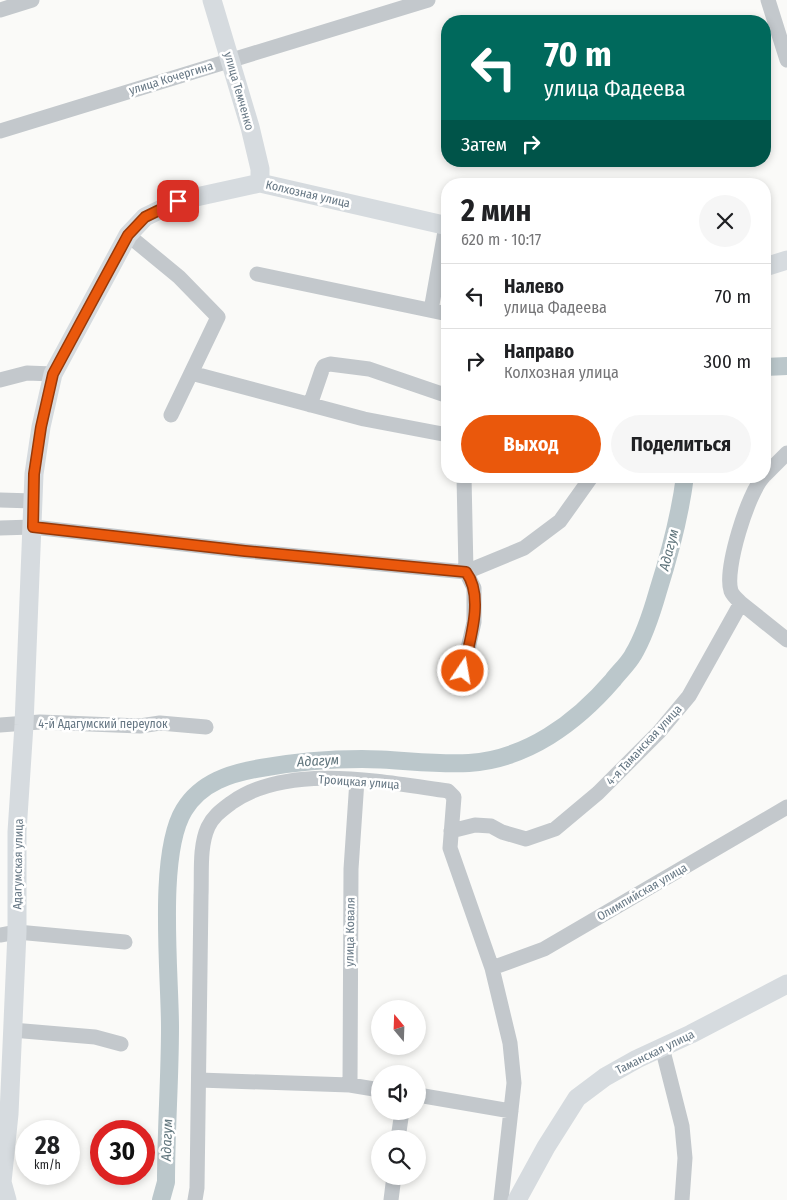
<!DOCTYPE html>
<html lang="ru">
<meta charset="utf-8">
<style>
:root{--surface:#fff;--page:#f6f6f6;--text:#202124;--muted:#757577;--line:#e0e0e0;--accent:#ea580c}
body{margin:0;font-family:"Fira Sans Condensed",sans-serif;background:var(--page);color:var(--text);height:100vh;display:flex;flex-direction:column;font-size:19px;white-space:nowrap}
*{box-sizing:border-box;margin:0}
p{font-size:16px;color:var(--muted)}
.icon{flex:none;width:28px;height:28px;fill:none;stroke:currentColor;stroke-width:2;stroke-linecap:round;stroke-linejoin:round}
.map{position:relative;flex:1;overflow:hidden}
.drawer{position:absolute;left:441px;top:178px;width:330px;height:305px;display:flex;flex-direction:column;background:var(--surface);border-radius:20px;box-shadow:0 2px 8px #0003}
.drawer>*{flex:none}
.hud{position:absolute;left:441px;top:15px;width:330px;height:152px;border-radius:20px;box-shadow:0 2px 8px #0003;background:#00695c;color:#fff;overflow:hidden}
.needle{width:32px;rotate:341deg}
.tools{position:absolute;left:371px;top:1000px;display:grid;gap:10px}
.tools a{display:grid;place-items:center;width:55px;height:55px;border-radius:50%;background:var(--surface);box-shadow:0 2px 8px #0003;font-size:25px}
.speed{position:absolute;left:15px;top:1120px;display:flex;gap:10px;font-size:25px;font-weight:700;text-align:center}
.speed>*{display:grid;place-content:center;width:65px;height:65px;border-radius:50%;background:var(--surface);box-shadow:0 2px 8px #0003;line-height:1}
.speed small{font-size:12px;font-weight:400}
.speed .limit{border:8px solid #d22;background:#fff;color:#111}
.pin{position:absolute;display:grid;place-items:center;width:42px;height:42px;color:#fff;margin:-21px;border-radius:10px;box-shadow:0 2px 8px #0006}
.me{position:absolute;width:55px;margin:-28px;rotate:12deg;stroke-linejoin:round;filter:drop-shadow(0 0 4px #0008)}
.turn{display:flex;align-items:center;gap:18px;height:105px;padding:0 20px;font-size:22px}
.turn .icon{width:65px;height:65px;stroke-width:2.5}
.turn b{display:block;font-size:35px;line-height:42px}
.then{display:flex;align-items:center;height:48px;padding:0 20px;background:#0003;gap:10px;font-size:19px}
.round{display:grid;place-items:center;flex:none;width:52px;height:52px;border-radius:26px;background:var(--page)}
.head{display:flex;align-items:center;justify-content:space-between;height:85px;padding:0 20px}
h1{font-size:30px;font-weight:700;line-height:38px}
.primary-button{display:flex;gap:10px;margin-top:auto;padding:10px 20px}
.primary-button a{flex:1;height:58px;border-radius:30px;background:var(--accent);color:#fff;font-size:20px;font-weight:700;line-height:58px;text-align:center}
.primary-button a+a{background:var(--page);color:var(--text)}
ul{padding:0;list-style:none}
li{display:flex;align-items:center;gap:15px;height:65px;padding:0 20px;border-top:1px solid var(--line)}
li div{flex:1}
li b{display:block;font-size:19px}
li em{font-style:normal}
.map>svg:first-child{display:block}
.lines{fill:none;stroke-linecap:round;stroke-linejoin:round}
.river{stroke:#bbc7cb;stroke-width:18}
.minor{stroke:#c3c8cc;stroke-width:15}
.major{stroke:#d6dbdf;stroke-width:19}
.route-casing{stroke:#983908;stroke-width:12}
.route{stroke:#ea580c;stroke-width:9}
.labels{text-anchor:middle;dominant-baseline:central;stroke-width:5;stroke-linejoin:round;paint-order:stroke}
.street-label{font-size:12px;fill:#657683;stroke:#fff}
.water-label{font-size:14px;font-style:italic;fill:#60757c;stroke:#fff}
</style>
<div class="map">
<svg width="787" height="1200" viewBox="0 0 787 1200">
<rect width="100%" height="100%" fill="#fafaf8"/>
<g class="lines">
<!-- river -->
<path class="river" d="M765,367L787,366
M161,1200L166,1182C166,1130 170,1079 170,1027C170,974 157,854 184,810C201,782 231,773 261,768C294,762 328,759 362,759C397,759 433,765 469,763C527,759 576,723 613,680C619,672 628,664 633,655C645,635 652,612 658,591C670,553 680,516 685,476"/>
<!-- minor -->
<path class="minor" d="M768,0L787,60
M0,10L32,0
M0,131L428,0
M128,235L179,277L218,317L171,415
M257,274L448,314
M431,310L446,226
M191,373L364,419L448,435
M0,380L27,373L53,374
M310,405L322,370L324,366L330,364L369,369L448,396
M765,475L787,453
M0,500L34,501
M0,528L33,527L245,551L466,572L524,548L560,521L592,476
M741,603C738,600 733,596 731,591C724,570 748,492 764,476
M463,671L474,622V588L466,572L464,476
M0,725L40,722L140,726L160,723L206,727
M451,831L475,825L491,826L502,832L526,839L555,829L598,793L659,732L689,696L741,603L787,640
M0,935L17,932L125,942
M492,968L544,949L787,807
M12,1030L95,1037L121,1044
M662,1047L682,1126L685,1158L682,1200
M199,1080L350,1085L380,1090
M350,1085L351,869L357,780
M418,1095L511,1111
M398,1139L402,1111
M195,1200L197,1188L201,896C202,874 199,847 208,827C213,816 222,810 231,803C288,762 383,782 448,791L454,797L450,848L492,968L510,1043L514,1083L501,1200
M391,1200L394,1176"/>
<!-- major -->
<path class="major" d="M212,0L250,127L260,169V183
M765,267L787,260
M7,1200L2,1182L9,1114L17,932V832L24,725L34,474L41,427L53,374L128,235L145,217L178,201L260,183L448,226
M517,1200L546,1147L577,1098L605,1077L637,1059L691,1034L787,984"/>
</g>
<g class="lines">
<!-- route casing -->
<g class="route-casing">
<path id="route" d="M178,201L145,217L128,235L53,374L41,427L34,474L33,527L245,551L466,572C485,597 469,643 463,671"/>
</g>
<!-- route -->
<use href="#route" class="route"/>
</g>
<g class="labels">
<!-- street labels -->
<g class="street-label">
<text transform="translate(171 78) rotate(-17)">улица Кочергина</text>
<text transform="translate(239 91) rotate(74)">улица Темченко</text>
<text transform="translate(308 194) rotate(13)">Колхозная улица</text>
<text x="103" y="724">4-й Адагумский переулок</text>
<text transform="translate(644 745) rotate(-47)">4-я Таманская улица</text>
<text transform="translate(359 782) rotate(4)">Троицкая улица</text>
<text transform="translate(18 864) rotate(-89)">Адагумская улица</text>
<text transform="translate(642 892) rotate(-30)">Олимпийская улица</text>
<text transform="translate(350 932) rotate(-89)">улица Коваля</text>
<text transform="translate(655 1052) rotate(-26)">Таманская улица</text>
</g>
<!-- water labels -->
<g class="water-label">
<text transform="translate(669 550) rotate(-76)">Адагум</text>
<text transform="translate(318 761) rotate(-3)">Адагум</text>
<text transform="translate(167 1140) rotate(-88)">Адагум</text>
</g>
</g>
</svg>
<div class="tools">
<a><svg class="needle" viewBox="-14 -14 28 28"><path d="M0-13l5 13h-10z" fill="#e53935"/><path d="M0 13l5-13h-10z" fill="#757577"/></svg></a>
<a><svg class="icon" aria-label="sound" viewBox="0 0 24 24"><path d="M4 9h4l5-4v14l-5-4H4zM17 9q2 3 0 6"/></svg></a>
<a><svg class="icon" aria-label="search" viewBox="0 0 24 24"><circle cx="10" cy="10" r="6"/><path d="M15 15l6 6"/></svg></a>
</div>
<div class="speed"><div>28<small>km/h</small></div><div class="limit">30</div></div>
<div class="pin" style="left:178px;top:201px;background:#d93025"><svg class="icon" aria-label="arrive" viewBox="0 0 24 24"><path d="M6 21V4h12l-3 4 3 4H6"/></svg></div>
<svg class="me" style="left:463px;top:671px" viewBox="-20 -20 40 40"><circle r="17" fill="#ea580c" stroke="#fff" stroke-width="3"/><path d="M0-11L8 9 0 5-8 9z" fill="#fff"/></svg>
<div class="hud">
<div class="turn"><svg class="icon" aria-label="left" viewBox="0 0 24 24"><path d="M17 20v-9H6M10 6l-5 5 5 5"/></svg><div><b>70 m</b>улица Фадеева</div></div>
<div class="then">Затем<svg class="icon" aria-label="right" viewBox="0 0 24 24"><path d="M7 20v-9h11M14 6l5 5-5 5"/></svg></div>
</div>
<section class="drawer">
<div class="head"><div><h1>2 мин</h1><p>620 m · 10:17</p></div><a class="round"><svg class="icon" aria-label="close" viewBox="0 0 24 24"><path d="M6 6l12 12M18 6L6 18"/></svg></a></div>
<ul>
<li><svg class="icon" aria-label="left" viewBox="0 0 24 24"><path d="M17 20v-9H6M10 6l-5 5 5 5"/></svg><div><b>Налево</b><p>улица Фадеева</p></div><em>70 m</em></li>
<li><svg class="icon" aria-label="right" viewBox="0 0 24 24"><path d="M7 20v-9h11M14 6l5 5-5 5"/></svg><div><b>Направо</b><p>Колхозная улица</p></div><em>300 m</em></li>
</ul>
<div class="primary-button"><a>Выход</a><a>Поделиться</a></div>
</section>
</div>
